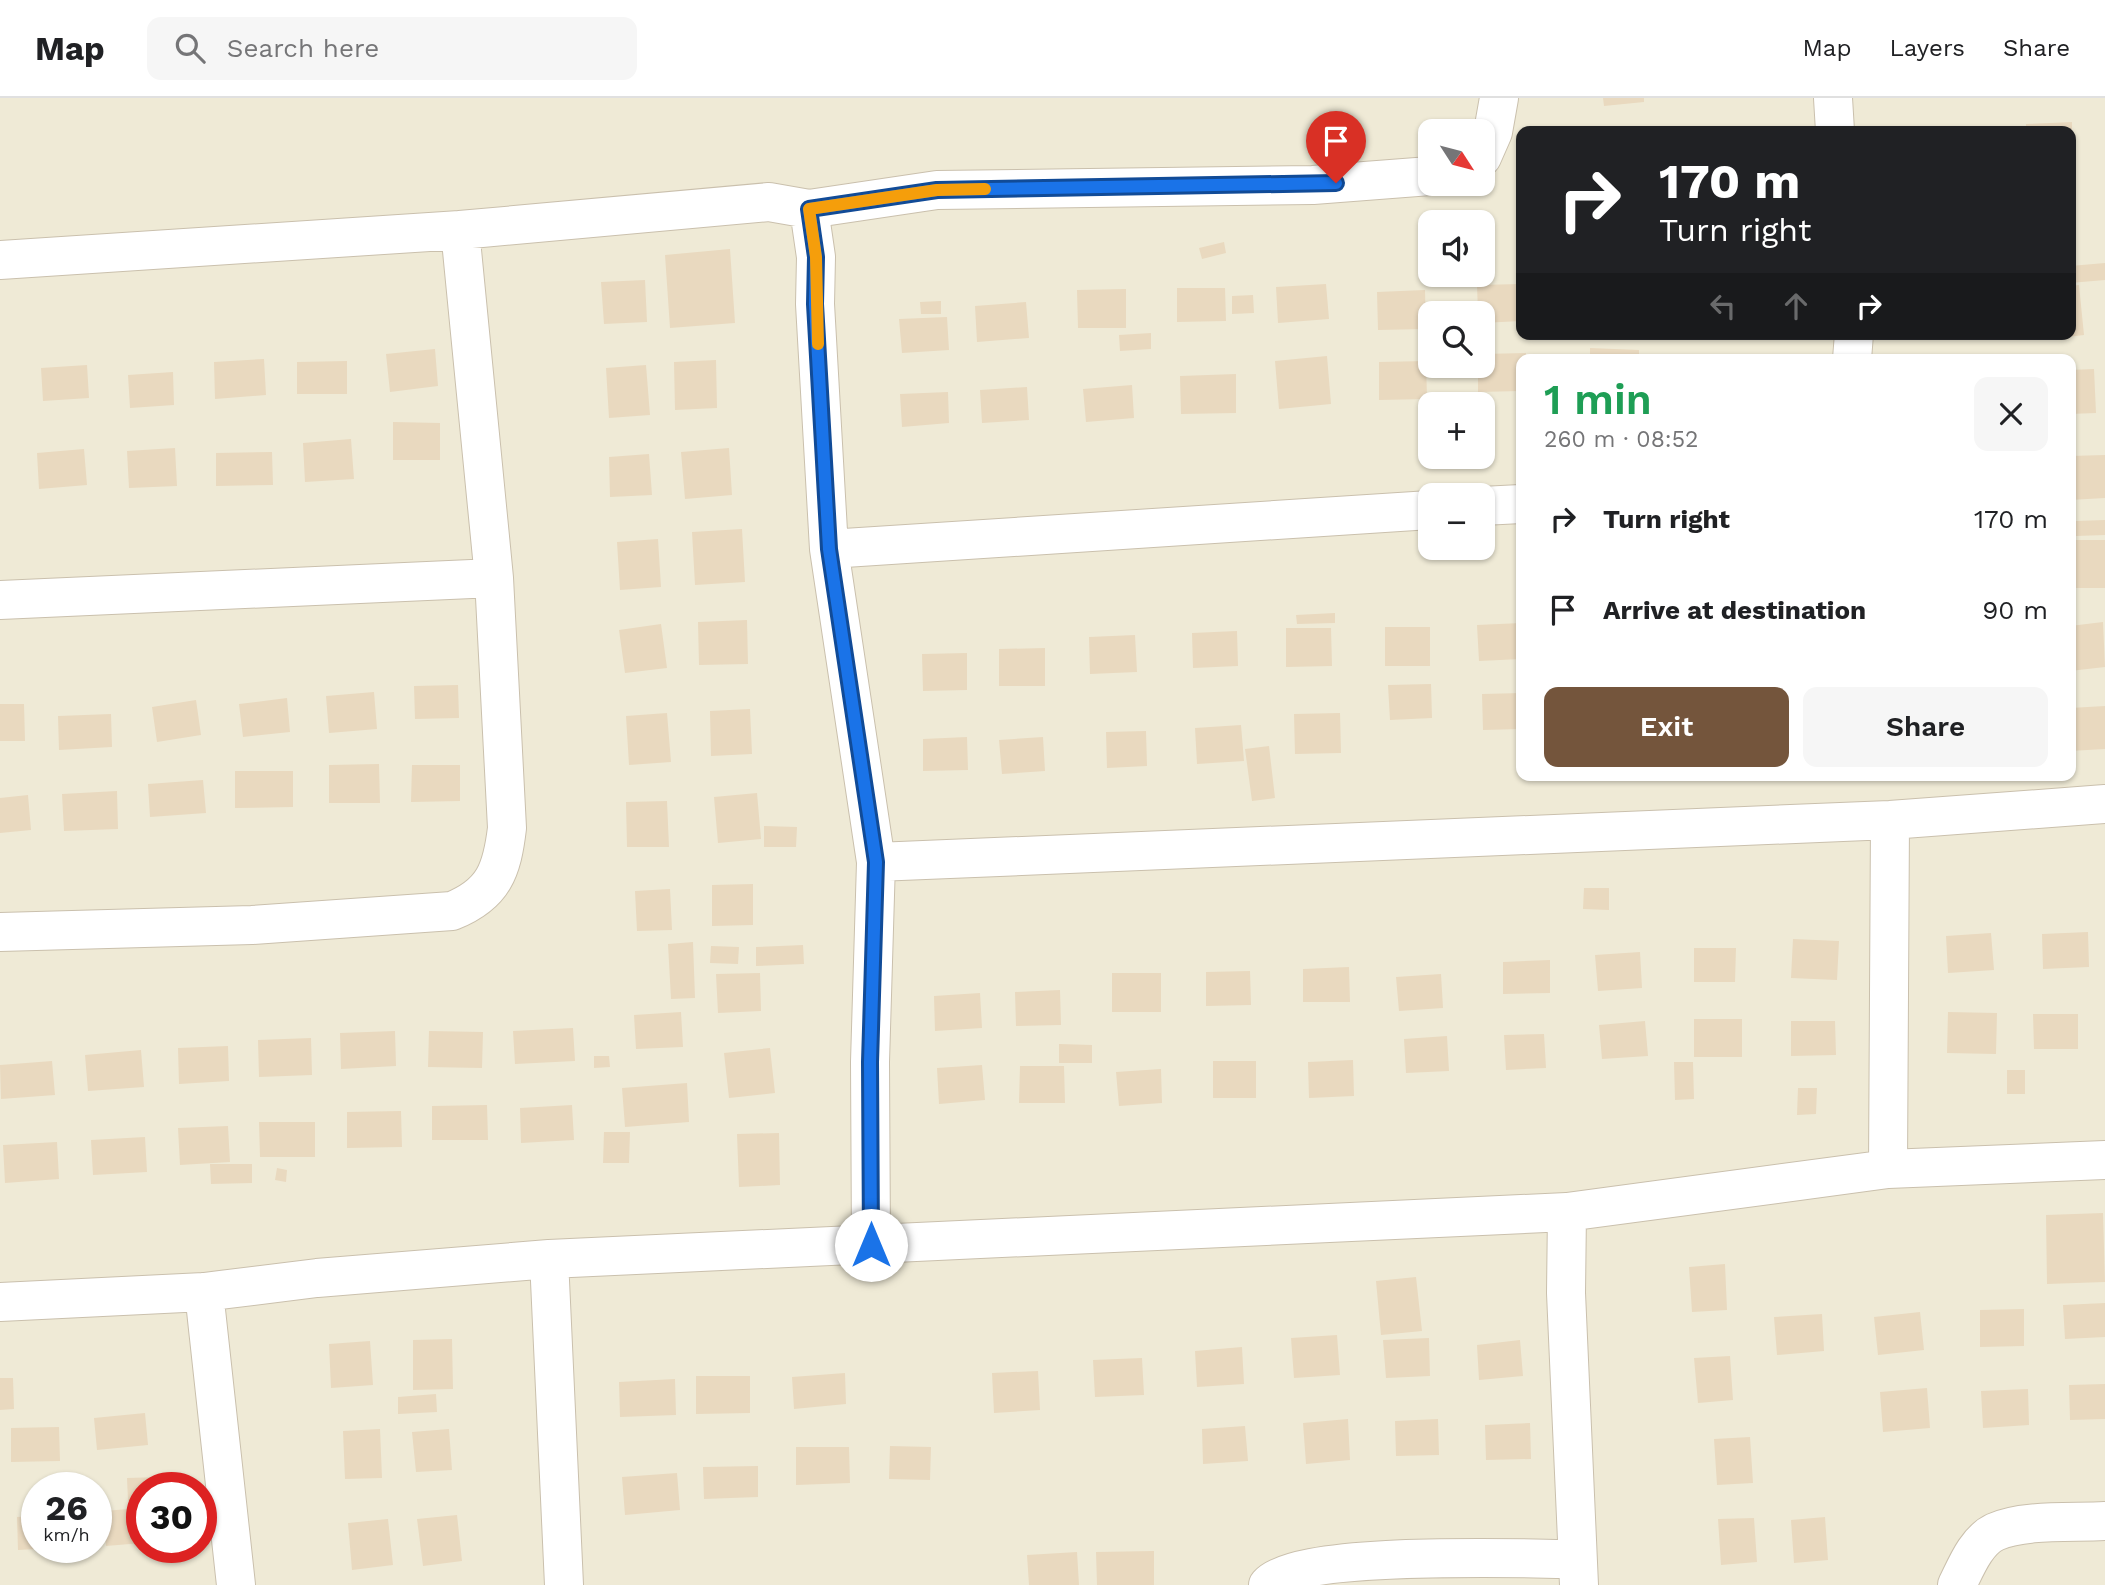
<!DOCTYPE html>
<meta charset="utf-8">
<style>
:root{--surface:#fff;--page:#f6f6f6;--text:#202124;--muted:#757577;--line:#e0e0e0;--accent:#74553c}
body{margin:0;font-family:"Work Sans",sans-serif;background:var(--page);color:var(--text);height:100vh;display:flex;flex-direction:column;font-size:26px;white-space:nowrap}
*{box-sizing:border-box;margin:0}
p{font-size:23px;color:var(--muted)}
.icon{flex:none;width:38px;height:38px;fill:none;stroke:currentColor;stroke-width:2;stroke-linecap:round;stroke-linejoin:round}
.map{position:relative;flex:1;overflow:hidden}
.drawer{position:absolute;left:1516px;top:256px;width:560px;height:427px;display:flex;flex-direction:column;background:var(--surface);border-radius:14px;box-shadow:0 2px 5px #0004}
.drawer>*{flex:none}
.hud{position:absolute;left:1516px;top:28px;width:560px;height:214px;border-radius:14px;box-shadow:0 2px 5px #0004;background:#202124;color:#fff;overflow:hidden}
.needle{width:46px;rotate:126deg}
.tools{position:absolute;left:1418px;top:21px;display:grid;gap:14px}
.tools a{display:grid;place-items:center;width:77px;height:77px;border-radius:14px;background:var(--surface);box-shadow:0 2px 5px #0004;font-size:35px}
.speed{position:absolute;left:21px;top:1374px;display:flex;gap:14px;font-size:35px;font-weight:700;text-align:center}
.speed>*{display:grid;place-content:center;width:91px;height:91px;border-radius:50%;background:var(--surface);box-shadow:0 2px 5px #0004;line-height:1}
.speed small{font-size:18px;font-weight:400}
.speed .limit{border:10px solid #d22;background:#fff;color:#111}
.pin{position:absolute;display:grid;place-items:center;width:60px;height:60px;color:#fff;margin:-72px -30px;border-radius:50% 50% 50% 0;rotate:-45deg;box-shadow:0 0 7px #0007}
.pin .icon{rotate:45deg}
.me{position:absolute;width:77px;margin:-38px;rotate:0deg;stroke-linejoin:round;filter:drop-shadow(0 0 5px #0008)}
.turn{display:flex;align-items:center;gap:24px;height:147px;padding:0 28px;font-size:32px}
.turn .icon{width:91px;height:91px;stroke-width:2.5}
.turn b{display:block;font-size:49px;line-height:60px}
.lanes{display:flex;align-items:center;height:66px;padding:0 28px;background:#0003;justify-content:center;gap:35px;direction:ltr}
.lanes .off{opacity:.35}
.round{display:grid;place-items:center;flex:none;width:74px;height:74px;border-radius:14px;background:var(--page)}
.headline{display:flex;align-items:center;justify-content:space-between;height:119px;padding:0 28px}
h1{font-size:42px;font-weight:600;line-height:52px;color:#1e9e55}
.primary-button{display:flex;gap:14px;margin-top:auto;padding:14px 28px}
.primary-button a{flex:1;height:80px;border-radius:14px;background:var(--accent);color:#fff;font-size:28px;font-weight:600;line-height:80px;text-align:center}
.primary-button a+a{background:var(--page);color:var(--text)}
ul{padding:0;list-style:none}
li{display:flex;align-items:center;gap:21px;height:91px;padding:0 28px}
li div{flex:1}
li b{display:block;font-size:26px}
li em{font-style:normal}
header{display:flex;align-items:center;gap:42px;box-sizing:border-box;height:98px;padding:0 35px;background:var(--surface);border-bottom:2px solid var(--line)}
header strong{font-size:33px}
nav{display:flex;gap:38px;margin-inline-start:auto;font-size:24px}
.search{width:490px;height:63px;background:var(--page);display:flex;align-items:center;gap:18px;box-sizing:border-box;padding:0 24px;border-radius:14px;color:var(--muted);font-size:26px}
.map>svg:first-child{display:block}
.residential{fill:#efead6;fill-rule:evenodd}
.building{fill:#e9d9bf}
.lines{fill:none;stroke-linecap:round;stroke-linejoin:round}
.minor-casing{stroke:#cac0ad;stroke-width:40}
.minor{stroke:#fff;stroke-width:38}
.route-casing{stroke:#114b97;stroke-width:18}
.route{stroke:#1a73e8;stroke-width:12}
.slow{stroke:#f59e0b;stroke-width:12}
</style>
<header>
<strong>Map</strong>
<div class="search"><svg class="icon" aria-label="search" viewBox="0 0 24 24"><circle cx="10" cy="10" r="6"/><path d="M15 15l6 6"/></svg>Search here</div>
<nav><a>Map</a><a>Layers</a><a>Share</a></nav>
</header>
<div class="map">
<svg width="2105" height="1487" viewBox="0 0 2105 1487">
<rect width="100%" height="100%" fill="#fbf8ea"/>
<!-- residential -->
<path class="residential" d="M0,0H2105V1487H0ZM1430,33H1482V86H1430ZM1521,33H2070V236H1521ZM1430,124H1482V177H1430ZM1430,215H1482V268H1430ZM1521,261H2070V677H1521ZM1430,306H1482V359H1430ZM1430,397H1482V450H1430ZM37,1390H96V1449H37ZM142,1390H201V1449H142Z"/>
<!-- building -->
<path class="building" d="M1603,0H1644V4L1604,8Z
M2072,24V33H2026V26Z
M2070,37H2072L2074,67L2070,68Z
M1420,138H1430V177L1443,179L1424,180Z
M1224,144L1226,155L1202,161L1199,150Z
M730,151L735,225L670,230L665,157Z
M2105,165V182L2070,185V168Z
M645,182L647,224L604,226L601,184Z
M1326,186L1329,221L1278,225L1276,189Z
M1521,186V223L1482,225V215H1478L1477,187Z
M2079,187L2084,237L2042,242V236H2070V188Z
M1177,190H1225L1226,223L1177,224Z
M1126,191V230H1078L1077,192Z
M1425,192L1426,231L1378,232L1377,194Z
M1253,197L1254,215L1232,216V198Z
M941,203V216H921L920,204Z
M1026,204L1029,240L977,244L975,208Z
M947,219L949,252L902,255L899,221Z
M1151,235V251L1120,253L1119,237Z
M1590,250L1639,252V261H1590Z
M435,251L438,288L390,294L386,256Z
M1526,255V261H1521V293L1478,294V268H1482V256Z
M1327,258L1331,306L1279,311L1275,263Z
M264,261L266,297L215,301L214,264Z
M716,262L717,310L675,312L674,264Z
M347,263V296H297V264Z
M1426,263L1427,301L1379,302V264Z
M87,267L89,300L43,303L41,270Z
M646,267L650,317L609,320L606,270Z
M2094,271L2096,315L2070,316V272Z
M173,274L174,307L130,310L128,277Z
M1236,276V315L1181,316L1180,278Z
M1132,287L1134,320L1086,324L1083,291Z
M1027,289L1029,322L982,325L980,292Z
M948,294L949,325L902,329L900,296Z
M393,324L440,325V362H393Z
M351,341L354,381L305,384L303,345Z
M175,350L177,388L129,390L127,353Z
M729,350L732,397L685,401L681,354Z
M84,351L87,387L39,391L37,355Z
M272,354L273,387L216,388V355Z
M649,356L652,397L610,399L609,359Z
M2105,357V400L2070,402V358Z
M2105,422V437L2076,438V423Z
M742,431L745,484L695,487L692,434Z
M658,441L661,489L620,492L617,444Z
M2070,442H2105V490H2070Z
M1335,515V525L1297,526L1296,517Z
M747,522L748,566L699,567L698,524Z
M2103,524L2105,569L2070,573V528Z
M1521,525V561L1479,563L1477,527Z
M661,526L667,570L625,575L619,532Z
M1385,529H1430V568H1385Z
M1286,530H1331L1332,568L1286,569Z
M1237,533L1238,568L1193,570L1192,535Z
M1135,537L1137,574L1090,576L1089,539Z
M1045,550V588H999V551Z
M967,555V592L923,593L922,556Z
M1431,586L1432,620L1390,622L1388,587Z
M458,587L459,620L415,621L414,588Z
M374,594L377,631L329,635L326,598Z
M1521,595V631L1483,632L1482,596Z
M287,600L290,634L243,639L239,606Z
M196,602L201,637L157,644L152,609Z
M0,606H24L25,643H0Z
M2105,608V651L2070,653V610Z
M750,611L752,656L711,658L710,613Z
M667,615L671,664L629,667L626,618Z
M1340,615L1341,655L1295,656L1294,616Z
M111,616L112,649L59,652L58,618Z
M1241,627L1244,663L1197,666L1195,630Z
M1146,633L1147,668L1107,670L1106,634Z
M967,639L968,672L923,673V641Z
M1043,639L1045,673L1002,676L999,642Z
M1269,648L1275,700L1252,703L1245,651Z
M379,666L380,705H329V667Z
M412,667H460V703L411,704Z
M235,673H293V709L235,710Z
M203,682L206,715L150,719L148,686Z
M117,693L118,731L64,733L62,696Z
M757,695L761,741L718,745L714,699Z
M28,697L31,732L0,735V700Z
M667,703L669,749H627L626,704Z
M764,728L797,729L796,749H764Z
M753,786V827L712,828V787Z
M1584,790H1609V812L1583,811Z
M670,791L672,832L637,833L635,793Z
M2088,834L2089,869L2043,871L2042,836Z
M1991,835L1994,872L1948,875L1946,838Z
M1793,841L1839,843L1837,882L1791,880Z
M693,844L695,900L671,901L668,846Z
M803,847L804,866L756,868V849Z
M711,848L739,849L738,866L710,865Z
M1694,850H1736L1735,884H1694Z
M1640,854L1642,890L1598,893L1595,857Z
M1550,862V895L1503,896V864Z
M1349,869L1350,904H1303V871Z
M1250,873L1251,907L1206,908V874Z
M760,875L761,913L718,915L716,876Z
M1112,875H1161V914H1112Z
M1441,876L1443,910L1399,913L1396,879Z
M1060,892L1061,927L1016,928L1015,894Z
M980,895L982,930L935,933L934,898Z
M681,914L683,949L636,951L634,917Z
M1948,914L1997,915L1996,956L1947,955Z
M2033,916H2078V951H2034Z
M1694,921H1742V959H1694Z
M1645,923L1648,958L1602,961L1599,927Z
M1791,923H1835L1836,957L1791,958Z
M573,930L575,963L515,966L513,933Z
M395,933L396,968L341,971L340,935Z
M429,933L483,934L482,970L428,969Z
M1544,936L1546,970L1506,972L1504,937Z
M1447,938L1449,973L1406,975L1404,941Z
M311,940L312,977L259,979L258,942Z
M1059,946L1092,947V965H1059Z
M228,948L229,983L179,986L178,950Z
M770,950L775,995L729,1000L724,955Z
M141,952L144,989L88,993L85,957Z
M594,958H609L610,969L594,970Z
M1353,962L1354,998L1309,1000L1308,964Z
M52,963L55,997L1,1001L0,967Z
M1213,963H1256V1000H1213Z
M1674,964H1693L1694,1001L1675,1002Z
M982,967L985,1002L939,1006L937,970Z
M1020,968H1064L1065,1005H1019Z
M1161,971L1162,1005L1119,1008L1116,974Z
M2007,972H2025V996H2007Z
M687,985L689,1024L625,1029L622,990Z
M1798,990H1817L1816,1016L1797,1017Z
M487,1007L488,1042H432V1008Z
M572,1007L574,1042L521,1045L520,1010Z
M401,1013L402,1049L347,1050V1014Z
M259,1024H315V1059H260Z
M228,1028L230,1064L180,1067L178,1030Z
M604,1034H630L629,1065H603Z
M779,1035L780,1087L739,1089L737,1036Z
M145,1039L147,1074L93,1077L91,1042Z
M57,1044L59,1081L5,1085L3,1047Z
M210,1066H252V1085L211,1086Z
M277,1070L287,1072L286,1084L275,1082Z
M2103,1115L2105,1184L2047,1186L2046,1117Z
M1725,1166L1727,1212L1692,1214L1689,1169Z
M1416,1179L1422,1233L1381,1237L1376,1183Z
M2105,1205V1239L2065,1241L2063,1207Z
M2024,1211V1248L1980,1249V1212Z
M1920,1214L1924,1252L1878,1257L1874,1219Z
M1822,1216L1824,1253L1777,1257L1774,1219Z
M1337,1237L1340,1277L1294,1280L1291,1240Z
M1429,1240L1430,1278L1386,1280L1383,1242Z
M452,1241L453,1291L413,1292V1242Z
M1520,1242L1523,1278L1479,1282L1477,1247Z
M370,1243L373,1287L331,1290L329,1246Z
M1242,1249L1244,1286L1197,1289L1195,1253Z
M1730,1258L1733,1302L1698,1305L1694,1260Z
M1142,1260L1144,1297L1095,1299L1093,1262Z
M1038,1273L1040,1312L994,1315L992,1275Z
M845,1275L846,1306L794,1311L792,1279Z
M696,1278H750V1315L696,1316Z
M0,1280H13L14,1311L0,1312Z
M675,1281L676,1317L620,1319L619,1284Z
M2105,1286V1321L2070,1322L2069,1287Z
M1927,1290L1930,1330L1883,1334L1880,1294Z
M2028,1291L2029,1327L1983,1330L1981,1293Z
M436,1296L437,1314L398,1316V1299Z
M145,1315L148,1347L97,1352L94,1320Z
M1348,1321L1350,1362L1306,1366L1303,1325Z
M1438,1321L1439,1357L1396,1358L1395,1323Z
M1530,1325L1531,1361L1486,1362L1485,1327Z
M1245,1328L1248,1363L1203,1366L1202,1331Z
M59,1329L60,1363L11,1364V1330Z
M380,1331L382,1380L345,1381L343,1333Z
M449,1331L452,1372L416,1374L412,1334Z
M1750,1339L1753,1385L1717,1387L1714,1341Z
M890,1348L931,1349L930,1382L889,1381Z
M796,1349H849L850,1385L796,1387Z
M758,1368V1399L704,1401L703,1369Z
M677,1375L680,1412L625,1417L622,1379Z
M160,1379V1390H142V1402L128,1403L127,1380Z
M142,1410V1445L106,1448L103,1413Z
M457,1417L462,1463L423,1468L417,1421Z
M37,1418V1451L18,1452L17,1419Z
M1825,1419L1828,1462L1794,1465L1791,1422Z
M1754,1420L1757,1464L1721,1467L1718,1421Z
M388,1421L393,1467L352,1472L348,1425Z
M1154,1453V1487H1097L1096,1454Z
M1077,1454L1079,1487H1029L1027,1457Z"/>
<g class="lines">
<!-- minor casing -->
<g class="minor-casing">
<path id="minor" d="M1833,0L1835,33
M1482,59L1493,34L1499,0
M809,111L937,92L1313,87L1430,78
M0,162L460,132L769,104L809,111L816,159L815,206L829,451L876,764L870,964L871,1147
M1852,261L1854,236
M1482,408L1521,406
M829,451L1430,412
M0,502L494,480
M876,764L1890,722L2105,706
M0,834L252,827L452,813C494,796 502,772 507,730L494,480L460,132
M1888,1071L1890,722
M1567,1114L1566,1195L1579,1487
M549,1161L564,1487
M204,1194L236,1487
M0,1204L204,1194L317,1180L549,1161L1567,1114L1888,1071L2105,1062
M1268,1487C1299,1452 1522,1461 1576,1461
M1957,1487C1966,1469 1976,1443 1995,1434C2023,1421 2074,1425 2105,1423"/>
</g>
<!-- minor -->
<use href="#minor" class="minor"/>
</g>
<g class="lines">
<!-- route casing -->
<g class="route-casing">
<path id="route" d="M871,1147L870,964L876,764L829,451L815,206L816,159L809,111L937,92L1336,85"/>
</g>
<!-- route -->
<use href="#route" class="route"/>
<!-- slow -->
<path class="slow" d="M818,246L816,159L809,111L937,92L985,91"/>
</g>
</svg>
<div class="tools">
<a><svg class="needle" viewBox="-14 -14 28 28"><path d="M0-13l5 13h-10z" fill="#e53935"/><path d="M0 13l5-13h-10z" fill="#757577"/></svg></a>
<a><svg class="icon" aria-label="sound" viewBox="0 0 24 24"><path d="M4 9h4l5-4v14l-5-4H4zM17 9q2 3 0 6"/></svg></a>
<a><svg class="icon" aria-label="search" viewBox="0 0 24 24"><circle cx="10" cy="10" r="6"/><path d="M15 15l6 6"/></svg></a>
<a>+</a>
<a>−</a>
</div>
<div class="speed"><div>26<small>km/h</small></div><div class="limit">30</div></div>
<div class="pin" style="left:1336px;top:85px;background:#d93025"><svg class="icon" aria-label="arrive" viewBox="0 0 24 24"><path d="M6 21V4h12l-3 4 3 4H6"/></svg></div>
<svg class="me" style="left:871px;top:1147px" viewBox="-20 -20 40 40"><circle r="19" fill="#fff"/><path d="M0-13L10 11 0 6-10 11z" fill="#1a73e8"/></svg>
<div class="hud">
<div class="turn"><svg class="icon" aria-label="right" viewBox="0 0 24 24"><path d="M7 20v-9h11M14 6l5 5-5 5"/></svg><div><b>170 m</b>Turn right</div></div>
<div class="lanes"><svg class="icon off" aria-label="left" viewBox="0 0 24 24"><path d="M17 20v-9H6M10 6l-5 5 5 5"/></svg><svg class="icon off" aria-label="ahead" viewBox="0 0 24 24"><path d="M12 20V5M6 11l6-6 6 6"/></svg><svg class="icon" aria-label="right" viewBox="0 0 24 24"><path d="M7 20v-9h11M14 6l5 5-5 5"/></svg></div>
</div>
<section class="drawer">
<div class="headline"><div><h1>1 min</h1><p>260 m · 08:52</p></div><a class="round"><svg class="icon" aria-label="close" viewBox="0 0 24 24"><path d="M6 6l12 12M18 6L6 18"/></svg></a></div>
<ul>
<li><svg class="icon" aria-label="right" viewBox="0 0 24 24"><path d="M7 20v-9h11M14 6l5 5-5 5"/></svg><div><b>Turn right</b></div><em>170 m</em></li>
<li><svg class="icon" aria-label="arrive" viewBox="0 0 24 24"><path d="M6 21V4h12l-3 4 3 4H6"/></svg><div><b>Arrive at destination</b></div><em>90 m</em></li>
</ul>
<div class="primary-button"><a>Exit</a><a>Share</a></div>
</section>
</div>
